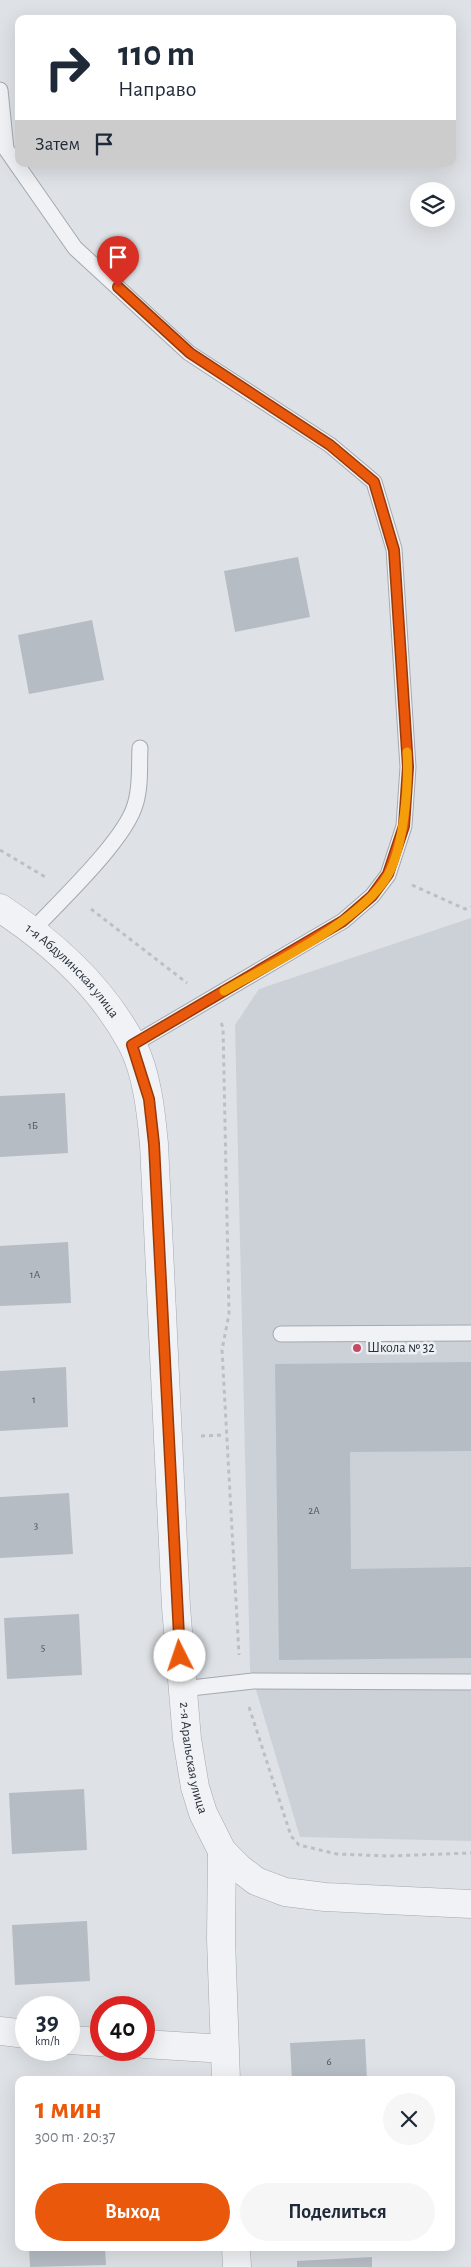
<!DOCTYPE html>
<html lang="ru">
<meta charset="utf-8">
<style>
:root{--surface:#fff;--page:#f6f6f7;--text:#1f2937;--muted:#747a83;--accent:#ea580c}
body{margin:0;font-family:"Alegreya Sans",sans-serif;background:var(--page);color:var(--text);height:100vh;display:flex;flex-direction:column;font-size:19px;white-space:nowrap}
*{box-sizing:border-box;margin:0}
p{font-size:16px;color:var(--muted)}
.icon{flex:none;width:28px;height:28px;fill:none;stroke:currentColor;stroke-width:2;stroke-linecap:round;stroke-linejoin:round}
.map{position:relative;flex:1;overflow:hidden}
.side{position:absolute;left:15px;top:2076px;width:440px;height:175px;display:flex;flex-direction:column;background:var(--surface);border-radius:10px;box-shadow:0 5px 20px #0002}
.side>*{flex:none}
.banner{position:absolute;left:15px;top:15px;width:441px;height:152px;border-radius:10px;box-shadow:0 5px 20px #0002;background:#fff;color:var(--text);overflow:hidden}
.buttons{position:absolute;left:410px;top:182px;display:grid;gap:10px}
.buttons a{display:grid;place-items:center;width:45px;height:45px;border-radius:50%;background:var(--surface);box-shadow:0 5px 20px #0002;font-size:25px}
.speed{position:absolute;left:15px;top:1996px;display:flex;gap:10px;font-size:25px;font-weight:700;text-align:center}
.speed>*{display:grid;place-content:center;width:65px;height:65px;border-radius:50%;background:var(--surface);box-shadow:0 5px 20px #0002;line-height:1}
.speed small{font-size:12px;font-weight:400}
.speed .limit{border:8px solid #d22;background:#fff;color:#111}
.pin{position:absolute;display:grid;place-items:center;width:42px;height:42px;color:#fff;margin:-51px -21px;border-radius:50% 50% 50% 0;rotate:-45deg;box-shadow:0 0 5px #0007}
.pin .icon{rotate:45deg}
.me{position:absolute;width:55px;margin:-28px;rotate:356deg;stroke-linejoin:round;filter:drop-shadow(0 0 4px #0008)}
.turn{display:flex;align-items:center;gap:18px;height:105px;padding:0 20px;font-size:22px}
.turn .icon{width:65px;height:65px;stroke-width:2.5}
.turn b{display:block;font-size:35px;line-height:42px}
.then{display:flex;align-items:center;height:48px;padding:0 20px;background:#0003;gap:10px;font-size:19px}
.round{display:grid;place-items:center;flex:none;width:52px;height:52px;border-radius:26px;background:var(--page)}
.headline{display:flex;align-items:center;justify-content:space-between;height:85px;padding:0 20px}
h1{font-size:30px;font-weight:700;line-height:38px;color:var(--accent)}
.button{display:flex;gap:10px;margin-top:auto;padding:10px 20px}
.button a{flex:1;height:58px;border-radius:30px;background:var(--accent);color:#fff;font-size:20px;font-weight:700;line-height:58px;text-align:center}
.button a+a{background:var(--page);color:var(--text)}
.map>svg:first-child{display:block}
.built{fill:#ccd1d8}
.building{fill:#b5bcc3}
.lines{fill:none;stroke-linecap:round;stroke-linejoin:round}
.service-casing{stroke:#a4a9b0;stroke-width:17}
.minor-casing{stroke:#a4a9b0;stroke-width:29}
.tertiary-casing{stroke:#a4a9b0;stroke-width:29}
.path{stroke:#bcc0c5;stroke-width:3;stroke-dasharray:4 4;stroke-linecap:butt}
.service{stroke:#f0f2f5;stroke-width:15}
.minor{stroke:#f0f2f5;stroke-width:28}
.tertiary{stroke:#f0f2f5;stroke-width:28}
.route-casing{stroke:#983908;stroke-width:12}
.route{stroke:#ea580c;stroke-width:9}
.slow{stroke:#f59e0b;stroke-width:9}
.poi-dot{fill:#c44a68;stroke:#edf1f4;stroke-width:2}
.labels{text-anchor:middle;dominant-baseline:central;stroke-width:5;stroke-linejoin:round;paint-order:stroke}
.number-label{font-size:11px;fill:#4b545e}
.street-label{font-size:14px;fill:#28313c;stroke:#edf1f4}
.poi-label{font-size:14px;fill:#28313c;stroke:#edf1f4;text-anchor:start}
</style>
<div class="map">
<svg width="471" height="2267" viewBox="0 0 471 2267">
<rect width="100%" height="100%" fill="#dee2e6"/>
<!-- built -->
<path class="built" d="M471,918V1841L300,1837L250,1670L235,1025L259,989Z"/>
<!-- building -->
<path class="building" d="M298,557L310,617L235,632L224,571Z
M92,620L104,680L29,694L18,635Z
M65,1093L68,1153L0,1157V1096Z
M68,1242L71,1303L0,1306V1246Z
M471,1362V1451L350,1452L351,1569L471,1567V1658L279,1660L275,1364Z
M66,1367L68,1427L0,1431V1371Z
M69,1493L73,1554L0,1558V1497Z
M79,1614L82,1675L7,1679L4,1618Z
M84,1789L87,1850L12,1854L9,1793Z
M87,1921L90,1981L15,1985L12,1925Z
M365,2039L367,2080H292L290,2043Z
M29,2248H105L106,2265L30,2267Z
M372,2257V2267H297V2261Z"/>
<g class="lines">
<!-- service casing -->
<g class="service-casing">
<path id="service" d="M0,90L6,149L75,248L189,353L330,445L374,482L394,549L408,767L404,826L388,875L372,896L343,921L132,1045
M33,930C60,901 125,840 135,805C141,787 139,766 140,748
M281,1334L471,1333
M182,1689L253,1681L471,1682"/>
</g>
<!-- minor casing -->
<g class="minor-casing">
<path id="minor" d="M222,1851L221,1939L226,2080
M0,2031L26,2034
M69,2040L101,2042
M144,2044L225,2049
M236,2248L237,2267"/>
</g>
<!-- tertiary casing -->
<g class="tertiary-casing">
<g id="tertiary">
<path id="s1" d="M0,908C53,943 102,987 132,1044C147,1073 151,1112 154,1144L176,1607L187,1739L195,1787L203,1813L222,1851L239,1868L256,1881L285,1892L325,1897L471,1904"/>
</g>
</g>
<!-- path -->
<path class="path" d="M0,850L47,878
M412,885L465,909L471,907
M91,909L187,983
M221,1023L223,1027L229,1314L222,1350L239,1655
M201,1436L225,1435
M249,1707L291,1836L299,1845L337,1854L388,1856L471,1853"/>
<!-- service -->
<use href="#service" class="service"/>
<!-- minor -->
<use href="#minor" class="minor"/>
<!-- tertiary -->
<use href="#tertiary" class="tertiary"/>
</g>
<g class="lines">
<!-- route casing -->
<g class="route-casing">
<path id="route" d="M118,287L190,353L330,445L374,482L394,550L408,767L404,826L388,874L372,896L343,921L132,1045L149,1099L154,1144L180,1656"/>
</g>
<!-- route -->
<use href="#route" class="route"/>
<!-- slow -->
<path class="slow" d="M224,991C271,964 361,922 388,875C404,846 409,785 407,752"/>
</g>
<!-- markers -->
<circle class="poi-dot" cx="357" cy="1348" r="5"/>
<g class="labels">
<!-- number labels -->
<g class="number-label">
<text x="33" y="1125">1Б</text>
<text x="35" y="1274">1А</text>
<text x="34" y="1399">1</text>
<text x="314" y="1510">2А</text>
<text x="36" y="1525">3</text>
<text x="43" y="1647">5</text>
<text x="329" y="2061">6</text>
</g>
<!-- street labels -->
<g class="street-label">
<text stroke="none"><textPath href="#s1" startOffset="96">1-я Абдулинская улица</textPath></text>
<text stroke="none"><textPath href="#s1" startOffset="910">2-я Аральская улица</textPath></text>
</g>
<!-- poi labels -->
<g class="poi-label">
<text x="367" y="1348">Школа № 32</text>
</g>
</g>
</svg>
<div class="buttons">
<a><svg class="icon" aria-label="layers" viewBox="0 0 24 24"><path d="M12 4l9 5-9 5-9-5zM3 14l9 5 9-5"/></svg></a>
</div>
<div class="speed"><div>39<small>km/h</small></div><div class="limit">40</div></div>
<div class="pin" style="left:118px;top:287px;background:#d93025"><svg class="icon" aria-label="arrive" viewBox="0 0 24 24"><path d="M6 21V4h12l-3 4 3 4H6"/></svg></div>
<svg class="me" style="left:180px;top:1656px" viewBox="-20 -20 40 40"><circle r="19" fill="#fff"/><path d="M0-13L10 11 0 6-10 11z" fill="#ea580c"/></svg>
<div class="banner">
<div class="turn"><svg class="icon" aria-label="right" viewBox="0 0 24 24"><path d="M7 20v-9h11M14 6l5 5-5 5"/></svg><div><b>110 m</b>Направо</div></div>
<div class="then">Затем<svg class="icon" aria-label="arrive" viewBox="0 0 24 24"><path d="M6 21V4h12l-3 4 3 4H6"/></svg></div>
</div>
<section class="side">
<div class="headline"><div><h1>1 мин</h1><p>300 m · 20:37</p></div><a class="round"><svg class="icon" aria-label="close" viewBox="0 0 24 24"><path d="M6 6l12 12M18 6L6 18"/></svg></a></div>
<div class="button"><a>Выход</a><a>Поделиться</a></div>
</section>
</div>
